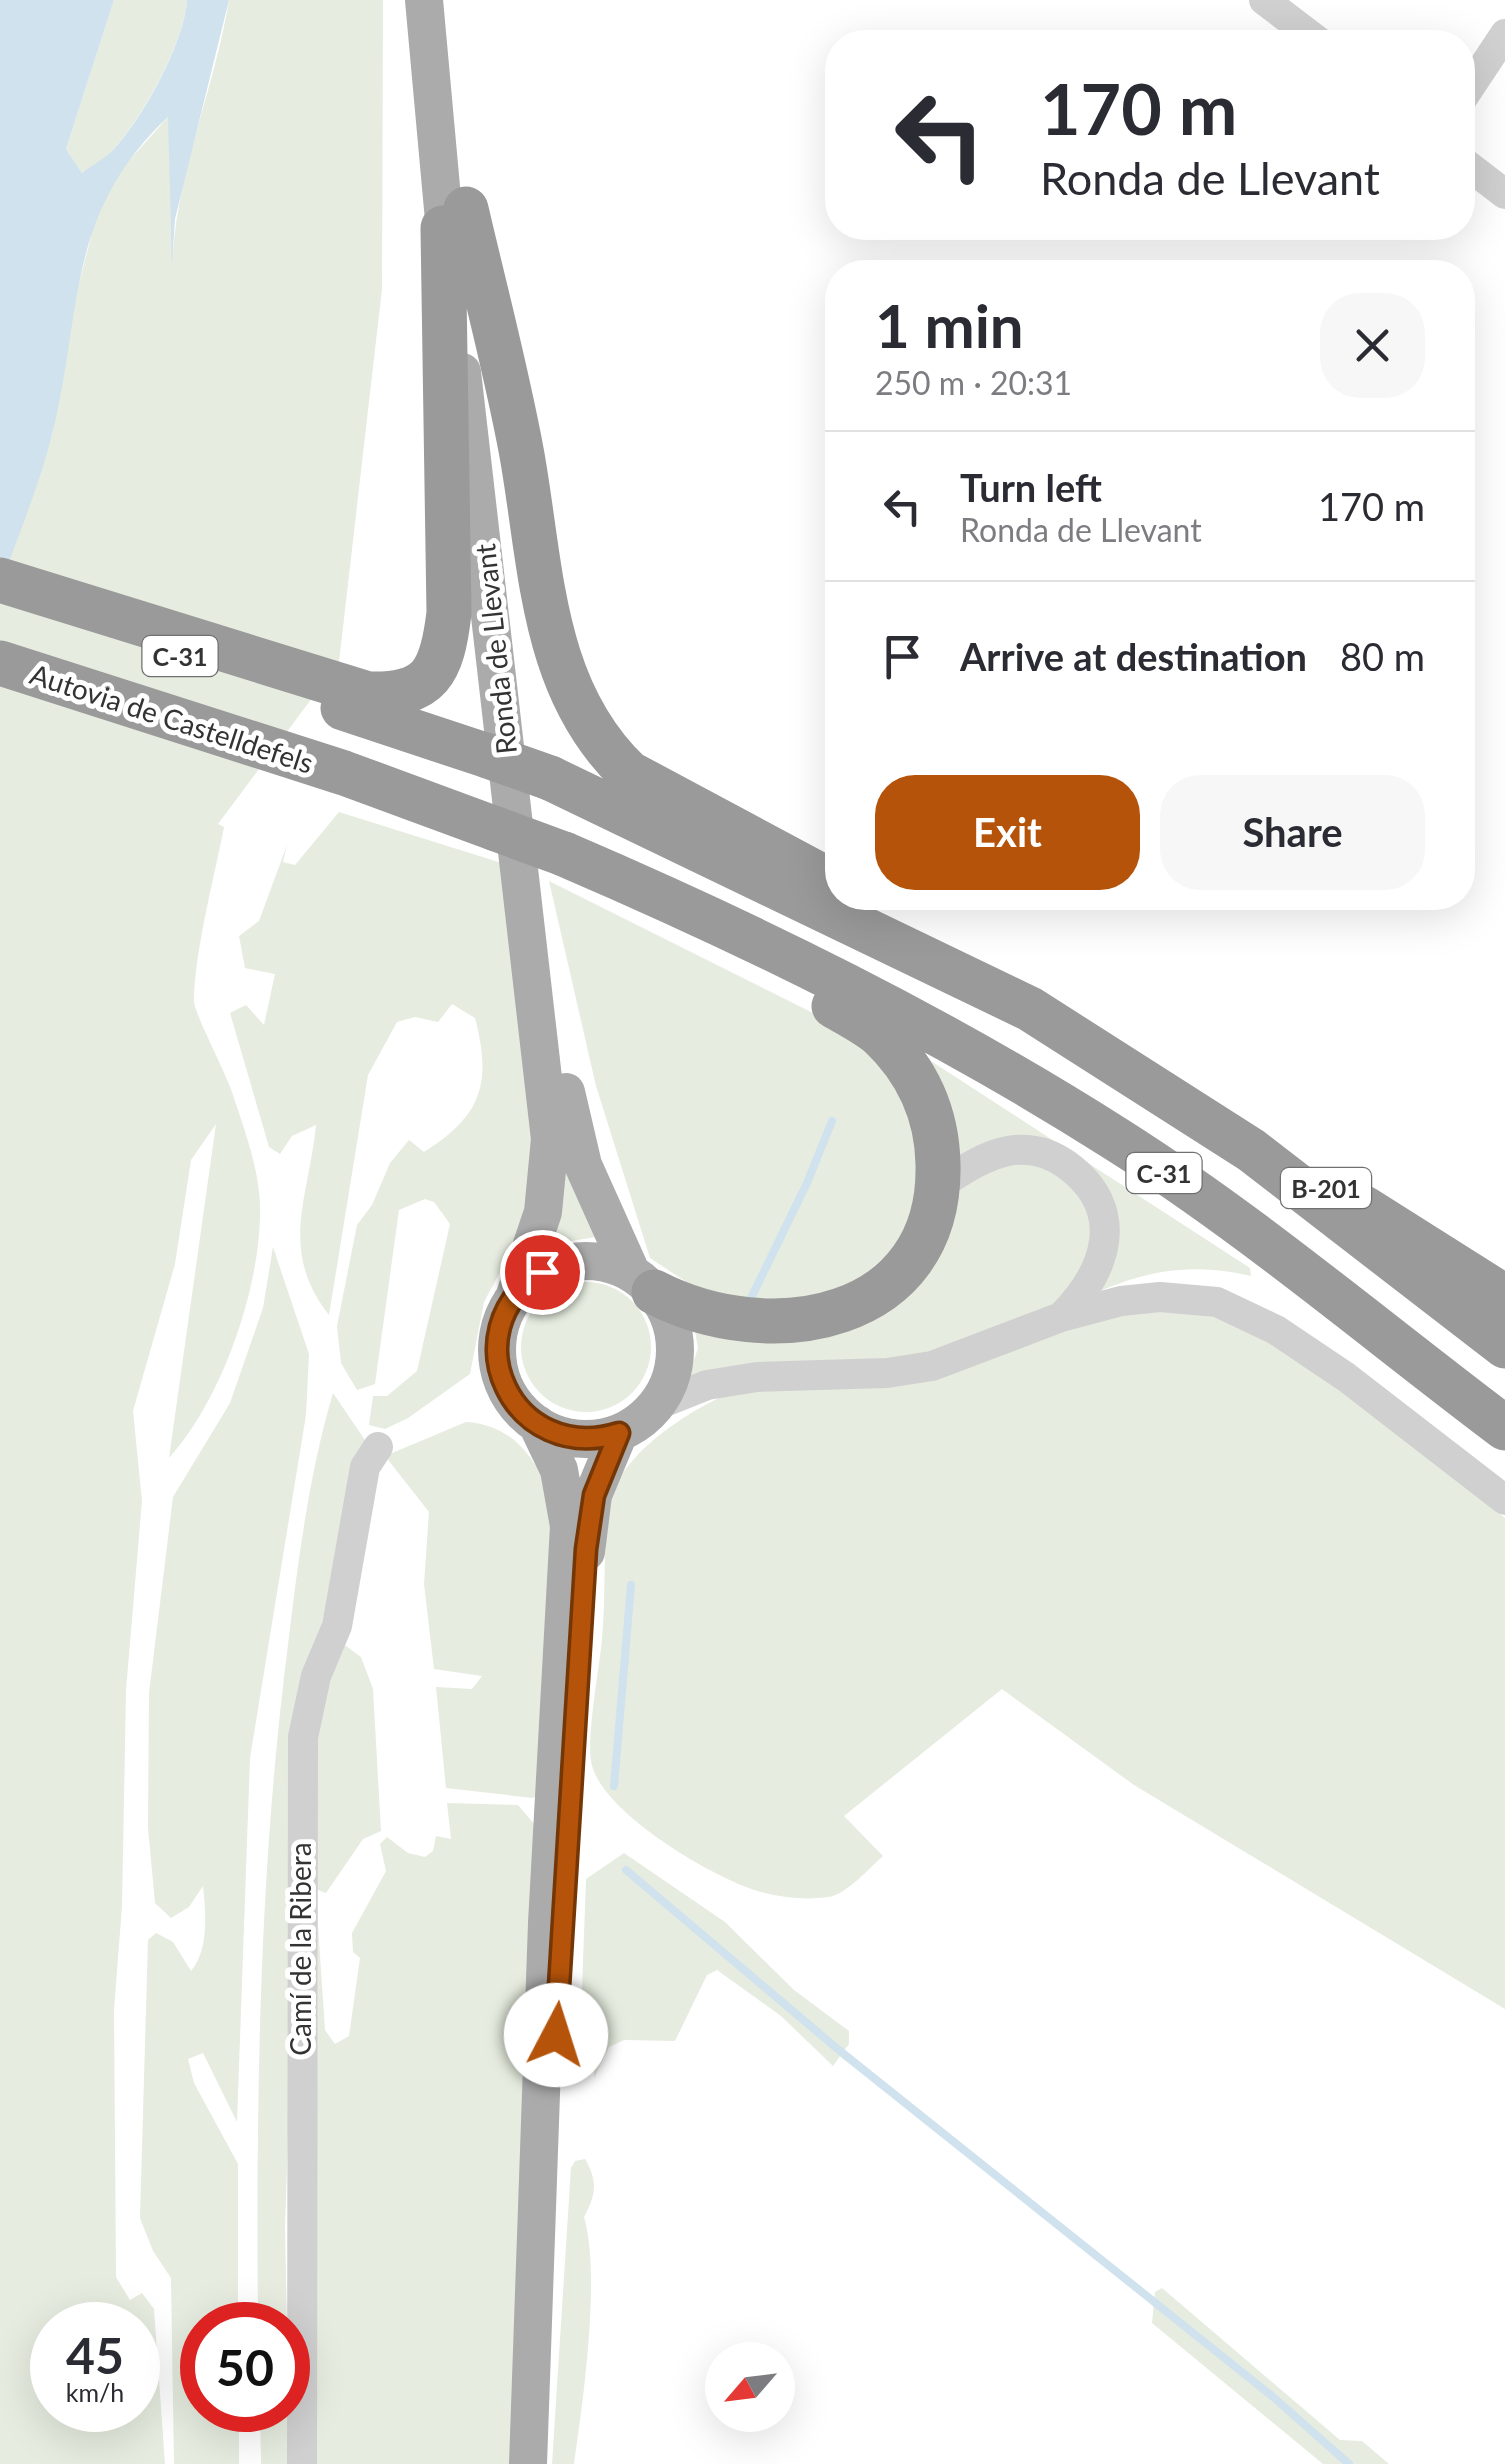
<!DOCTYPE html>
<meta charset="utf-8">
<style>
:root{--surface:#fff;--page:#f7f7f7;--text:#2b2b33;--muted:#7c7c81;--line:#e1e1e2;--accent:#b45309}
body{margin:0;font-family:Lato,sans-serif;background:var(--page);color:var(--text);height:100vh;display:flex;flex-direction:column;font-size:38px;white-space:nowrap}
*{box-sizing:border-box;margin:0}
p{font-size:32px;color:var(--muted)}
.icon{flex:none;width:55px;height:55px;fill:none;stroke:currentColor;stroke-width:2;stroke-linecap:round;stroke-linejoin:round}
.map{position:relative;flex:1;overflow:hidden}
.sheet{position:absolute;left:825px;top:260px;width:650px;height:650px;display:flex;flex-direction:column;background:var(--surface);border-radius:40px;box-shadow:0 10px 40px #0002}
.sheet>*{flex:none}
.guide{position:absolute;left:825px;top:30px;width:650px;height:210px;border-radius:40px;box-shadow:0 10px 40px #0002;background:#fff;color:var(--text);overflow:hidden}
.needle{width:65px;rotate:242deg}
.fabs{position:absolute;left:705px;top:2342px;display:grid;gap:20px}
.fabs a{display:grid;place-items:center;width:90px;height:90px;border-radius:50%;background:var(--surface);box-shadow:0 10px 40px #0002;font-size:50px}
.speed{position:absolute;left:30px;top:2302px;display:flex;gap:20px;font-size:50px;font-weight:700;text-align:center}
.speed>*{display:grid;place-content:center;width:130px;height:130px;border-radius:50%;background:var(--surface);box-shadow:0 10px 40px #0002;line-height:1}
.speed small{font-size:25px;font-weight:400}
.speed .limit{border:15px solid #d22;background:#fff;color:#111}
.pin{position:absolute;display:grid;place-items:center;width:85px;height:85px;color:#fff;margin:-42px;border:5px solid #fff;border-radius:50%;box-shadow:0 2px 10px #0007}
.me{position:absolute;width:110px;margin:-55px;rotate:5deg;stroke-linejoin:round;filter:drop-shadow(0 0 8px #0008)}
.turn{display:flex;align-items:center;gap:35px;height:210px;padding:0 50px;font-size:45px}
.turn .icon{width:130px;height:130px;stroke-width:2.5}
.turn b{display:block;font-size:70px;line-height:85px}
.round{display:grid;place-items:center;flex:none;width:105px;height:105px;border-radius:40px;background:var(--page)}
.overview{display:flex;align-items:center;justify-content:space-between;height:170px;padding:0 50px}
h1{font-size:60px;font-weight:700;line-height:75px}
.primary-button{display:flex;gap:20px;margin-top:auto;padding:20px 50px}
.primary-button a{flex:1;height:115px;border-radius:40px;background:var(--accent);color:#fff;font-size:40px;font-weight:700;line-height:115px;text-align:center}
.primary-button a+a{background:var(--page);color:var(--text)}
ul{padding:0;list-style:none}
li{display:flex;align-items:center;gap:30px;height:150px;padding:0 50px;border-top:2px solid var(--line)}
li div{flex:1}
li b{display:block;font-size:38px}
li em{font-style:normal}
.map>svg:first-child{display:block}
.green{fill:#e6ecdf;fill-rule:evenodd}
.water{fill:#cfe2ee}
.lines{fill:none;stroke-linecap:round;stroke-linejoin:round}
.stream{stroke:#cfe2ee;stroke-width:8}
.minor{stroke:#d0d0d0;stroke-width:30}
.major{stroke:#ababab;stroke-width:38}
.highway{stroke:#9a9a9a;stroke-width:45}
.highway-bridge{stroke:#9a9a9a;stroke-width:45}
.route-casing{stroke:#753606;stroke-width:25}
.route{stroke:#b45309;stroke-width:18}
.labels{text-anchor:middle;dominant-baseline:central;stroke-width:10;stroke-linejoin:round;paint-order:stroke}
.shield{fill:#fff;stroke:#707070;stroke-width:2.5}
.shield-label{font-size:25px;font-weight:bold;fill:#333}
.street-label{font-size:28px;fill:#333;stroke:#fff}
</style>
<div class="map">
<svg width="1505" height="2464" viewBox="0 0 1505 2464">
<rect width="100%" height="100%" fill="#fff"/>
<!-- green -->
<path class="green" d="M114,0H187C184,43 143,116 114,149C106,159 92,166 82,173L66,149Z
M229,0H383L382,289L339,662L218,824L224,827C215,874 194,954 194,1001C194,1013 226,1073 232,1092C245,1132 262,1175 260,1218C258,1295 220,1402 169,1458L216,1124L191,1160L175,1264L133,1411L142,1501L126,1690L122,1906L114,2010L116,2277L130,2300L142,2293L154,2309L165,2464H0V588L52,435L78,287L98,210L117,174L169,116L173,253C179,166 215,86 229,0ZM52,2325H138V2410H52Z
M339,812L508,865L541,1125L523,1229L484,1302L470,1374L408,1418L385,1429L369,1425L373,1396H387L417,1371L450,1224L434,1202L425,1199L399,1210L375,1384L357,1390L341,1363L337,1326L357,1225L372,1205L390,1163L409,1140L424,1152C482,1116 492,1083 475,1018L452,1004L438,1022L415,1017L397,1022L368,1075L329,1315C278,1250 309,1198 316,1125L292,1136L280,1154L269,1147L230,1013L246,1005L264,1025L275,974L245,968L239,936L259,921L287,845L283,862L295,865Z
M549,881L867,1040L915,1101L929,1194L884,1276L857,1295L721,1305L650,1258L596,1086Z
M877,1026L1250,1268L1251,1276C1196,1263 1152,1269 1100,1291L1111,1265L1064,1150L956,1165Z
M1022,1155L1083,1189L1097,1239L1070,1293L1048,1307L939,1354L688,1379L698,1348L695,1331H799L949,1201L963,1183Z
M565,1169L596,1237L552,1244Z
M273,1247L309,1354L306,1415L250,1758L237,2122L203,2053L188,2059L194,2083L238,2164V2325H202V2410H239V2464H174L171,2278L153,2251L140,2218L148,1940L156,1933L173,1942L191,1971C209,1950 206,1913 203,1886L189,1907L171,1918L155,1903L148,1828L149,1693L173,1497L230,1403L263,1308Z
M521 1347a65 65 0 1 1 130 0a65 65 0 1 1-130 0Z
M1153,1309L1215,1314L1308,1363L1505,1518V2009L1134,1785L1002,1689L844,1816L883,1856C869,1868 847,1894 829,1897C806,1900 784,1898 761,1892C716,1880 598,1811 591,1761C587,1732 599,1671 602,1639C606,1596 603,1552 608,1510C615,1455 692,1408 737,1390Z
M333,1393L369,1446L312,1661L294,1952L285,2228L287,2325H258C256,2098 259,1871 288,1645C298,1561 309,1474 333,1393Z
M466,1422C521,1425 546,1472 555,1522L544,1789L533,1798L446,1788L436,1687L472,1689L482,1676L434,1669L424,1584L429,1512L385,1456Z
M342,1643L361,1657L373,1689L381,1831L363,1839L326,1893L315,1889L318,1714Z
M447,1803L518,1805L542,1833L510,2464H315L318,1926L325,2030L335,2044L349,2036L360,1958L353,1952L352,1933L386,1871L380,1844L387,1837L408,1853L425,1857L433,1851L436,1836L451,1839Z
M624,1853L725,1922L794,1990L849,2031V2044L833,2066L781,2016L717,1970L707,1975L675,2041L624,2040L609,2047L594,2078L595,2040L581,2017L586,1879Z
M585,2159C598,2181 596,2195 584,2217C601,2275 583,2402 574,2464H552L571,2168L575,2161Z
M1162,2288L1340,2440L1362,2441L1389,2464H1323L1152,2323L1155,2292Z
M260,2410H288L290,2464H261Z"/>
<!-- water -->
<path class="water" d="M0,0H114L66,149L82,173C92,165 106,158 114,149C144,116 184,43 187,0H229L175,219L172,265L168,117C65,214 83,310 52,435C39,486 17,538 0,588Z"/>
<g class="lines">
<!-- stream -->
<path class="stream" d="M751,1298L807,1183L832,1121
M614,1786L631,1585
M626,1870L840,2051L1272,2396L1349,2464"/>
<!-- minor -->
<path class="minor" d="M1264,0L1319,42
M1462,99L1505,34
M1462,161L1505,194
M939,1186C960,1172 983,1156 1008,1151C1030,1147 1049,1152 1067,1165C1128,1210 1107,1271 1061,1317
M657,1405L707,1385L757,1377L887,1373L932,1366L1061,1317L1121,1301L1160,1297L1217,1302L1276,1330L1346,1377L1505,1500
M302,2464L303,1737L316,1676L337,1626L365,1467L378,1447"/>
<!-- major -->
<path class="major" d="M424,0L447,253
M462,372L550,1139L543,1212L515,1295
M566,1092L583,1165L631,1272
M497 1350a89 89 0 1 1 178 0a89 89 0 1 1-178 0Z
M586,1552L593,1495L619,1433
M528,2464L547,1923L569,1526L559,1470L537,1424"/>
<!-- highway -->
<path class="highway" d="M466,209C485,291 507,373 522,455C542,568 541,689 629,773L827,879
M0,580L368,694C431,696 442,672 449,613L443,228
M0,663L344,773L496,829
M343,708L488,756
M550,778L1030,1009L1251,1150L1505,1346
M564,854C755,936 940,1027 1116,1139C1252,1225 1376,1331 1505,1428
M1364,1208L1505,1297
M654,1292C770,1352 942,1323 938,1164C937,1113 917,1070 880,1035C867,1024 849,1015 834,1006"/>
<!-- highway-bridge -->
<path class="highway-bridge" d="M488,756L550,778
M496,829L564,854"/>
</g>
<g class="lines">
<!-- route casing -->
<g class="route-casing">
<path id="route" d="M542,1272C449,1332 513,1466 619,1433L594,1495L586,1549L556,2035"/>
</g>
<!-- route -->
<use href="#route" class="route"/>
</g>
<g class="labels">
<!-- shield labels -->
<g class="shield">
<rect x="142.5" y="636" width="75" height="40" rx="8"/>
<rect x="1126.5" y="1153" width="75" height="40" rx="8"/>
<rect x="1281" y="1168" width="90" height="40" rx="8"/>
</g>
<g class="shield-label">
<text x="180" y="656">C-31</text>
<text x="1164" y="1173">C-31</text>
<text x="1326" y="1188">B-201</text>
</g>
<!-- street labels -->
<g class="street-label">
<text transform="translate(495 649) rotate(-96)">Ronda de Llevant</text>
<text transform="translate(172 718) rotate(18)">Autovia de Castelldefels</text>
<text transform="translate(300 1949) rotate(-90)">Camí de la Ribera</text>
</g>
</g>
</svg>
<div class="fabs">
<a><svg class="needle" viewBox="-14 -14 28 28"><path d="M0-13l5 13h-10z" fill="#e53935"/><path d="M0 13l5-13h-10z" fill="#7c7c81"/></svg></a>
</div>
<div class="speed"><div>45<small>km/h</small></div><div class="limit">50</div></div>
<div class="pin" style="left:542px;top:1272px;background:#d93025"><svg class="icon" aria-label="arrive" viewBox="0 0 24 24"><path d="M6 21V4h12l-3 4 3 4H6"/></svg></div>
<svg class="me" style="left:556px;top:2035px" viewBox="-20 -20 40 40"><circle r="19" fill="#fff"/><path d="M0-13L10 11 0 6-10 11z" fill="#b45309"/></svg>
<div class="guide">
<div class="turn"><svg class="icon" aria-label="left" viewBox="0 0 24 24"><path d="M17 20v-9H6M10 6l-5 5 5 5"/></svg><div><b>170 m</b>Ronda de Llevant</div></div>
</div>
<section class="sheet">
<div class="overview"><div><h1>1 min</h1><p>250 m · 20:31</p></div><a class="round"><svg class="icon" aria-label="close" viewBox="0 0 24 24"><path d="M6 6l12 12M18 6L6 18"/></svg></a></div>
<ul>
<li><svg class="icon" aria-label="left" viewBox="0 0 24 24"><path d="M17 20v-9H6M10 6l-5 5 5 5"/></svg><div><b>Turn left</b><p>Ronda de Llevant</p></div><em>170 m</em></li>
<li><svg class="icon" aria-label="arrive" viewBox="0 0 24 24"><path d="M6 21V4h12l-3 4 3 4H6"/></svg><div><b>Arrive at destination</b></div><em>80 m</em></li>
</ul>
<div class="primary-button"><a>Exit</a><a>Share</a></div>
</section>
</div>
